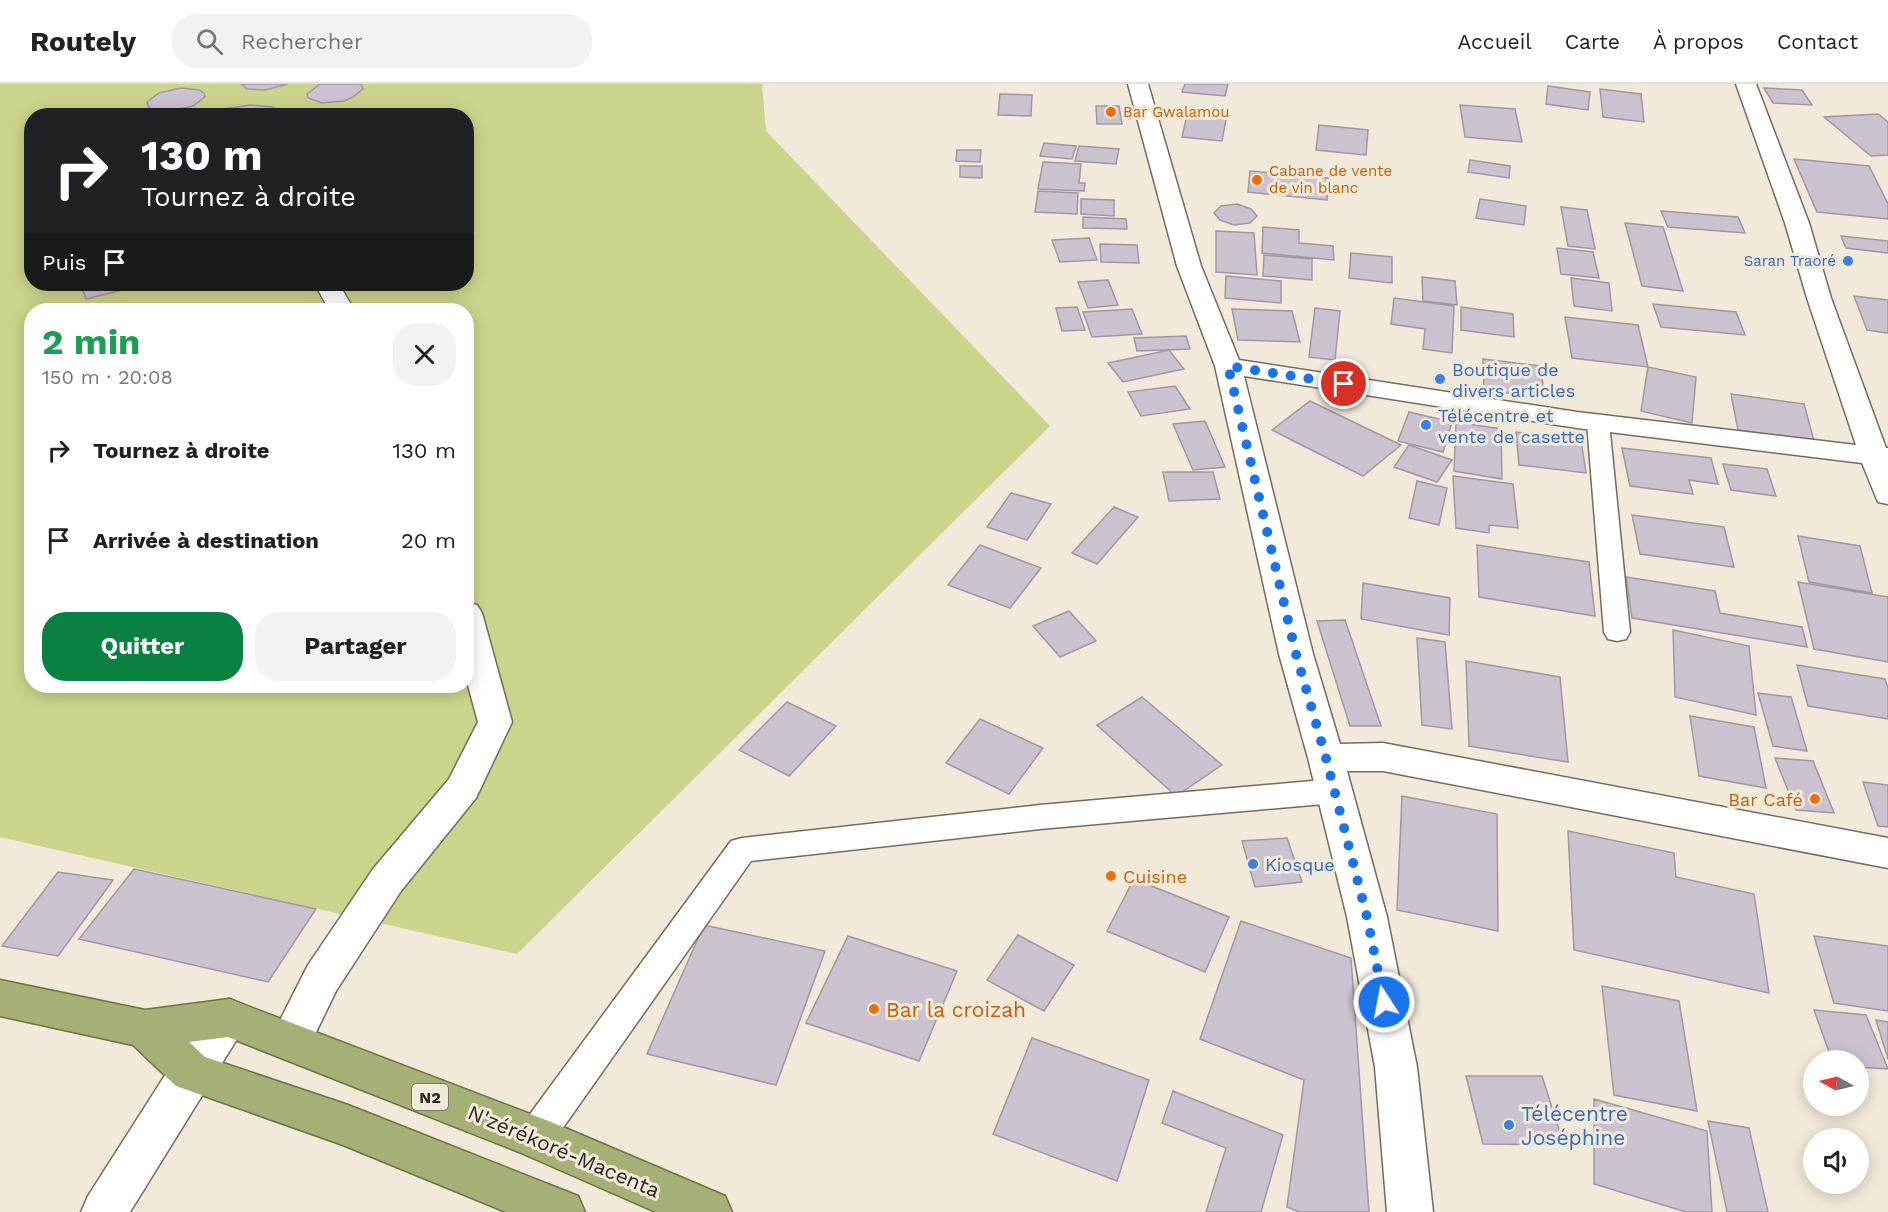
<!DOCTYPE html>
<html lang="fr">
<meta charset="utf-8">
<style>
:root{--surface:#fff;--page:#f2f2f2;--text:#202124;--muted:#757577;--line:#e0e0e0;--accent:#0b8043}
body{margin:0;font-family:"Work Sans",sans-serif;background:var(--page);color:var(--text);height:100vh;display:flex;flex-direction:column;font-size:22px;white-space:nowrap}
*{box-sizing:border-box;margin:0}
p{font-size:20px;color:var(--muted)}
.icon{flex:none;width:33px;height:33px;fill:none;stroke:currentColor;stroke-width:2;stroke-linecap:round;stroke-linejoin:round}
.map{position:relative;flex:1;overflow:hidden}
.side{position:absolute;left:24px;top:219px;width:450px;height:390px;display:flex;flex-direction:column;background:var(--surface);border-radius:24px;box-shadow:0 3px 15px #0003}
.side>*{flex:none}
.guide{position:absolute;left:24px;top:24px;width:450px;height:183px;border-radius:24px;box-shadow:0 3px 15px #0003;background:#202124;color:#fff;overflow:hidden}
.needle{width:39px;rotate:278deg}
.controls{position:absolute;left:1803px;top:966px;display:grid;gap:12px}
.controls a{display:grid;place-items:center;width:66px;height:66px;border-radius:50%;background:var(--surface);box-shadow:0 3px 15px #0003;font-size:30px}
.pin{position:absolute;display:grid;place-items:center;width:51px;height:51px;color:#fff;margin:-26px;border:3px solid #fff;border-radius:50%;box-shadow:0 2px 6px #0007}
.me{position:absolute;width:66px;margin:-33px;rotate:349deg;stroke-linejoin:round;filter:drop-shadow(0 0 4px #0008)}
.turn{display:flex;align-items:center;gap:21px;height:126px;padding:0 18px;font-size:27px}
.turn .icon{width:78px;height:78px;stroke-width:2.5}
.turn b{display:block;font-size:42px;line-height:51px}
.then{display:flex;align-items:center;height:57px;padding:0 18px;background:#0003;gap:12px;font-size:22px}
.round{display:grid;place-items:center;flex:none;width:63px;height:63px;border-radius:24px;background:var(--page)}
.summary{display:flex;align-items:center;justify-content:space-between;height:102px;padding:0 18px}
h1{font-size:36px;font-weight:700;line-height:45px;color:#1e9e55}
.primary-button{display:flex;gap:12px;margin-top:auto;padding:12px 18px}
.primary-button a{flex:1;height:69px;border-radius:24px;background:var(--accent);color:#fff;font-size:24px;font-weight:700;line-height:69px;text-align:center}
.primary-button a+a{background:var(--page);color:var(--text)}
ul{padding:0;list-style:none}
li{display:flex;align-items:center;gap:18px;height:90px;padding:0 18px}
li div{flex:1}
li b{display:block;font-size:22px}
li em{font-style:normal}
header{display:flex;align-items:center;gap:36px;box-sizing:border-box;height:84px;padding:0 30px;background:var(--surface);border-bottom:2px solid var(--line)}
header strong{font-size:28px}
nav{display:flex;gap:33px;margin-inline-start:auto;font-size:21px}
.search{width:420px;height:54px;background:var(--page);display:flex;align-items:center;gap:15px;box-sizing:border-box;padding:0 21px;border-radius:24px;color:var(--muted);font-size:22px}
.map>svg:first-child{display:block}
.green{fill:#cad48a;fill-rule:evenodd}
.building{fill:#cbc2d0;stroke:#a197a5;stroke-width:1.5}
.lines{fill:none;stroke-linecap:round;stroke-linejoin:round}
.service-casing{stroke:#746c5f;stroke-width:3}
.minor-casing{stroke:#746c5f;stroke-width:3}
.trunk-casing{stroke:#6b7442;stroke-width:3}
.service{fill:#fff;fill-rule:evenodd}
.minor{fill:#fff;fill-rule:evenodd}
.trunk{fill:#a4b076;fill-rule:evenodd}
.route{stroke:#1a73e8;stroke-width:10;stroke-dasharray:0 18}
.food-dot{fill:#e8710a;stroke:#f1e9d9;stroke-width:2}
.shop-dot{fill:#3f7fe0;stroke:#f1e9d9;stroke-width:2}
.labels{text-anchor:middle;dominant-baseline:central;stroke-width:6;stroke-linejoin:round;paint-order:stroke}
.far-food-label{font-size:15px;fill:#c56008;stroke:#f1e9d9;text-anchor:start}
.far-shop-label{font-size:15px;fill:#366cbe;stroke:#f1e9d9;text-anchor:end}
.shield{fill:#f1e9d9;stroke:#666259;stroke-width:1.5}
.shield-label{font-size:16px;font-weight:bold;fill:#2b2822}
.shop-label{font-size:18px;fill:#366cbe;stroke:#f1e9d9;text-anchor:start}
.food-label{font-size:18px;fill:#c56008;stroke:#f1e9d9;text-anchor:end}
.near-food-label{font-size:21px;fill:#c56008;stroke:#f1e9d9;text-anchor:start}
.near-shop-label{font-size:21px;fill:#366cbe;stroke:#f1e9d9;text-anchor:start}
.near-street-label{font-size:21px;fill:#2b2822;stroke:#f1e9d9}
</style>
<header>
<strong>Routely</strong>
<div class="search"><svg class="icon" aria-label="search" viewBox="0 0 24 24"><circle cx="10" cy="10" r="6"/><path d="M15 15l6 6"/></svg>Rechercher</div>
<nav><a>Accueil</a><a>Carte</a><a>À propos</a><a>Contact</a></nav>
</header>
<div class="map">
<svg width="1888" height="1128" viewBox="0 0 1888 1128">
<rect width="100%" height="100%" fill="#f1e9d9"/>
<!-- green -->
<path class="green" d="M0,0H762L766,47L1050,342L517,870L0,753ZM32,32H466V200H32ZM32,226H466V602H32Z"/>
<!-- building -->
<path class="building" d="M241,0H288L265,6L247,5Z
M320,0H361L363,5L353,13L344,17L322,19L308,14L307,10Z
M1185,0H1228L1225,12L1182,8Z
M1548,2L1590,8L1588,26L1546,20Z
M181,4L199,6L204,9L205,13L193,22L171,27L152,26L148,22L147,18L159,9Z
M1764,4L1802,6L1812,21L1773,19Z
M1600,5L1641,10L1644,38L1603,33Z
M1000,10L1032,11L1031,32L998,31Z
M250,21L273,23L284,32H209L224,25Z
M1460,21L1515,25L1522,58L1465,53Z
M1096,22H1119L1122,40H1097Z
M1188,26L1227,30L1222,57L1182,53Z
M1878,30L1888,38V71L1871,72L1824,33Z
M1319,41L1368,46L1366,71L1316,66Z
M1044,59L1076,62L1072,75L1040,72Z
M1079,62L1119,65L1116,80L1075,77Z
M957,66H981L980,78L956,77Z
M1794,75L1869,82L1888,120V135L1817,128Z
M1470,76L1510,82L1509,94L1468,88Z
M1043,78L1081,80L1079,99H1085L1084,107L1038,105Z
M960,82H982V94L960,93Z
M1250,87L1328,94L1327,116L1248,108Z
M1038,107L1078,109L1077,130L1035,128Z
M1081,115L1114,116V132L1081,130Z
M1480,115L1526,122L1524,141L1476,134Z
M1237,120L1251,125L1257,132L1250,139L1234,141L1220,136L1214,129L1221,122Z
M1561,123L1587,126L1595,165L1568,162Z
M1661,127L1738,133L1745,149L1668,143Z
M1083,133L1126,135L1127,145L1083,144Z
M1625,139L1663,143L1683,207L1642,202Z
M1263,143L1299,146V159L1333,162L1334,176L1262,169Z
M1216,147L1254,149L1257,191L1216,188Z
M1841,152L1888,157V169L1846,164Z
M1089,154L1097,176L1060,178L1052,156Z
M1100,160L1137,161L1139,179L1101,178Z
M1557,164L1593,168L1599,194L1561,190Z
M1351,169L1392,173V199L1349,194Z
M1264,171L1312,175V196L1263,192Z
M1226,192L1281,197V219L1225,214Z
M1422,193L1455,197L1457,221L1423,217Z
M1571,194L1609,199L1612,227L1574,222Z
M1108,196L1118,221L1088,224L1078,198Z
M81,200H145L86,215Z
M1854,212L1888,216V249L1867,246Z
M1394,214L1454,222L1452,269L1423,265L1425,245L1391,240Z
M1653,220L1736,228L1745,251L1661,243Z
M1077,223L1085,246L1062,247L1056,224Z
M1461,223L1513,230L1514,253L1461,246Z
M1315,224L1340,227L1335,276L1309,273Z
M1132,225L1142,250L1092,253L1083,228Z
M1232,225L1292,227L1300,258L1238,256Z
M1565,233L1638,241L1648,283L1572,274Z
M1186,252L1190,265L1137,267L1134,254Z
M1169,266L1184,285L1123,298L1108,279Z
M1483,275L1541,282L1544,314L1484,306Z
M1648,283L1696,293L1692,339L1641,327Z
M1175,302L1190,325L1141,332L1128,308Z
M1731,310L1804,320L1814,357L1738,346Z
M1310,317L1401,361L1363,392L1272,346Z
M1409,328L1452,338L1443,368L1398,357Z
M1205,337L1225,383L1193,386L1173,340Z
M1456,338L1501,345L1502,395L1454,387Z
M1516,348L1581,356L1586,389L1519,381Z
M1409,361L1452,376L1437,398L1394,383Z
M1622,364L1711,374L1718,400L1689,396L1693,410L1630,402Z
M1723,380L1767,385L1776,412L1731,406Z
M1163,388H1213L1220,415L1169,417Z
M1453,392L1513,400L1518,444L1489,441V449L1456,444Z
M1417,397L1447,404L1439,441L1409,434Z
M1011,409L1051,420L1027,456L987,443Z
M1114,423L1138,433L1097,480L1072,469Z
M1632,431L1724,443L1734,483L1640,470Z
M1798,452L1860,462L1872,509L1809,498Z
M980,461L1041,484L1010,524L948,501Z
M1477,461L1589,478L1595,532L1479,513Z
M1626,493L1715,507L1720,529L1802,543L1807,563L1632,534Z
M1798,498L1888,513V578L1814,565Z
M1363,499L1450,514L1449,551L1361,535Z
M1069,527L1096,557L1060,573L1033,542Z
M1345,536L1381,642H1350L1317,537Z
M1673,546L1749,562L1756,631L1675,613Z
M1417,554L1445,558L1452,645L1422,641Z
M1466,577L1560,593L1568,678L1469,662Z
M1797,581L1885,595L1888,604V635L1808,622Z
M1758,609L1791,613L1807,667L1773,662Z
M1142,613L1222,681L1176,712L1097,641Z
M787,618L836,642L789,692L739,666Z
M1690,632L1754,643L1766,704L1699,692Z
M980,635L1043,664L1009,710L946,679Z
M1775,674L1813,677L1834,729L1796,726Z
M1863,698L1888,701V743L1878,742Z
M1402,712L1497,730L1498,847L1397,826Z
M1568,747L1674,769L1676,793L1754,810L1769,909L1574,866Z
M1287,754L1302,798L1255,803L1242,757Z
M134,785L316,825L268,898L79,855Z
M58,788L113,796L58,872L2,862Z
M1134,795L1229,833L1205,888L1107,847Z
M1241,837L1351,874L1369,1128H1299L1287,1123L1304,996L1200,955Z
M704,841L825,867L776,1001L647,970Z
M1018,851L1074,881L1044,927L987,896Z
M848,852L957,887L919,977L806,939Z
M1814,852L1888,862V927L1834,919Z
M1602,902L1679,917L1697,1027L1614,1011Z
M1814,926L1866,931L1888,985L1858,983V976H1832Z
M1876,936L1888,938V975Z
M1032,954L1149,996L1117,1097L993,1050Z
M1466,992H1542L1564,1061L1483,1060Z
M1173,1007L1283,1051L1261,1128H1206L1226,1064L1162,1039Z
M1594,1015L1707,1047L1712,1128H1686L1594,1100Z
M1708,1037L1749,1044L1768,1128H1727Z"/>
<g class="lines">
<!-- service casing -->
<g class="service-casing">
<path id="service" d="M1598,332L1606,334L1609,339L1630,548L1626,555L1617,557L1608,555L1604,548L1587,339L1590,334Z
M1335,695L1346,699L1350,707L1346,715L1335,719L1040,745L751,777L548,1065L535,1070L522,1065L517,1053L522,1041L731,757L742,754L1040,721Z"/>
</g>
<!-- minor casing -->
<g class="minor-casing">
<path id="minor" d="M1128,0H1148L1201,182L1239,276L1577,328L1856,361L1807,214L1785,139L1736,0H1756L1809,139L1831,214L1886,364H1888V420L1878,418L1862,379L1577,344L1244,292L1313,570L1340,660L1383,659L1888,754V784L1383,687H1347L1387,833L1417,983L1433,1128H1387L1375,983L1347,833L1308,674L1279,570L1215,282L1177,182Z
M315,200H339L354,226H329Z
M466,518L477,521L482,529L512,638L476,714L401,807L336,907L305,971L290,977L275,971L269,958L308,881L373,785L449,695L478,638L466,594Z
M229,915L244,921L250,934L130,1128H81L88,1112L176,974L214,921Z"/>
</g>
<!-- trunk casing -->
<g class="trunk-casing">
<path id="trunk" d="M0,896L145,926L229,915L551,1038L725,1112L732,1128H656L519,1068L228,953L189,958L205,973L348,1021L578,1112L585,1128H506L343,1061L176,1002L133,961L0,932Z"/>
</g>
<!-- service -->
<use href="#service" class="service"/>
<!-- minor -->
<use href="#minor" class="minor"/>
<!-- trunk -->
<use href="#trunk" class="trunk"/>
</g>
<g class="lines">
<!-- route -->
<path class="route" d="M1344,300L1228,282L1296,570L1326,674L1367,833L1384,918"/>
</g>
<!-- markers -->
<g class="food-dot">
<circle cx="1111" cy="28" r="6"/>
<circle cx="1257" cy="96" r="6"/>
<circle cx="1815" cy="715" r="6"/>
<circle cx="1111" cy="792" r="6"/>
<circle cx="874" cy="925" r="6"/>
</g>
<g class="shop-dot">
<circle cx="1848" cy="177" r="6"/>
<circle cx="1440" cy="295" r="6"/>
<circle cx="1426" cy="341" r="6"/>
<circle cx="1253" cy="780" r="6"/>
<circle cx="1509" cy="1041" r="6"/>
</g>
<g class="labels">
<!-- far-food labels -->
<g class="far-food-label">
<text x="1123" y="28">Bar Gwalamou</text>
<text x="1269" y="87">Cabane de vente<tspan x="1269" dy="17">de vin blanc</tspan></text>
</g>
<!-- far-shop labels -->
<g class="far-shop-label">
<text x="1836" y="177">Saran Traoré</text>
</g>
<!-- shield labels -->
<rect class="shield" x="412" y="1000" width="36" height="26" rx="4.5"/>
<g class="shield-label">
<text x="430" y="1013">N2</text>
</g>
<!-- shop labels -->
<g class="shop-label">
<text x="1452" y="285">Boutique de<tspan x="1452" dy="21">divers articles</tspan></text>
<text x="1438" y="331">Télécentre et<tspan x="1438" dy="21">vente de casette</tspan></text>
<text x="1265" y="780">Kiosque</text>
</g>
<!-- food labels -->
<g class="food-label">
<text x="1803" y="715">Bar Café</text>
<text x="1123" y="792" text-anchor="start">Cuisine</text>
</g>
<!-- near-food labels -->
<g class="near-food-label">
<text x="886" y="925">Bar la croizah</text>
</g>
<!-- near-shop labels -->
<g class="near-shop-label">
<text x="1521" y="1029">Télécentre<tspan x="1521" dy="24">Joséphine</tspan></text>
</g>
<!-- near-street labels -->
<g class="near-street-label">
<text transform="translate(564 1067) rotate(23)">N'zérékoré-Macenta</text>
</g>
</g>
</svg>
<div class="controls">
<a><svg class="needle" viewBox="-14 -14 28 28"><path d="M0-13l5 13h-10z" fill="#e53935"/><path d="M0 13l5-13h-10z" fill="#757577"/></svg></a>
<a><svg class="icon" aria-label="sound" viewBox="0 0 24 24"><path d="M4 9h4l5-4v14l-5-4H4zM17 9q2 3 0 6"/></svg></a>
</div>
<div class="pin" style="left:1344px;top:300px;background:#d93025"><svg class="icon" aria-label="arrive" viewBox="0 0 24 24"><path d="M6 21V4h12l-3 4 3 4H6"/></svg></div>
<svg class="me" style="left:1384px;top:918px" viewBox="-20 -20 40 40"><circle r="17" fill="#1a73e8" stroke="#fff" stroke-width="3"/><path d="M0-11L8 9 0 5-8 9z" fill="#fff"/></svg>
<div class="guide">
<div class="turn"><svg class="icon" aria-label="right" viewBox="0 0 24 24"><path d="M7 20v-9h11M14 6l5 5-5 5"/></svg><div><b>130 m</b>Tournez à droite</div></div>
<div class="then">Puis<svg class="icon" aria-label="arrive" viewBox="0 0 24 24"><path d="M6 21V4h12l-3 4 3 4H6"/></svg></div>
</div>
<section class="side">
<div class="summary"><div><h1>2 min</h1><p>150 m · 20:08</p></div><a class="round"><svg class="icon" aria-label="close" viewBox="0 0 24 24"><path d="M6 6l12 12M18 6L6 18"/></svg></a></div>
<ul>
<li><svg class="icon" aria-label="right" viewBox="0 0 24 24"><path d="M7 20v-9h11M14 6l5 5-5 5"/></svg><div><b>Tournez à droite</b></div><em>130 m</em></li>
<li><svg class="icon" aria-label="arrive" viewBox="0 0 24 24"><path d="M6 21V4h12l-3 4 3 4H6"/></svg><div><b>Arrivée à destination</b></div><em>20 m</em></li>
</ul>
<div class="primary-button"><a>Quitter</a><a>Partager</a></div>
</section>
</div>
